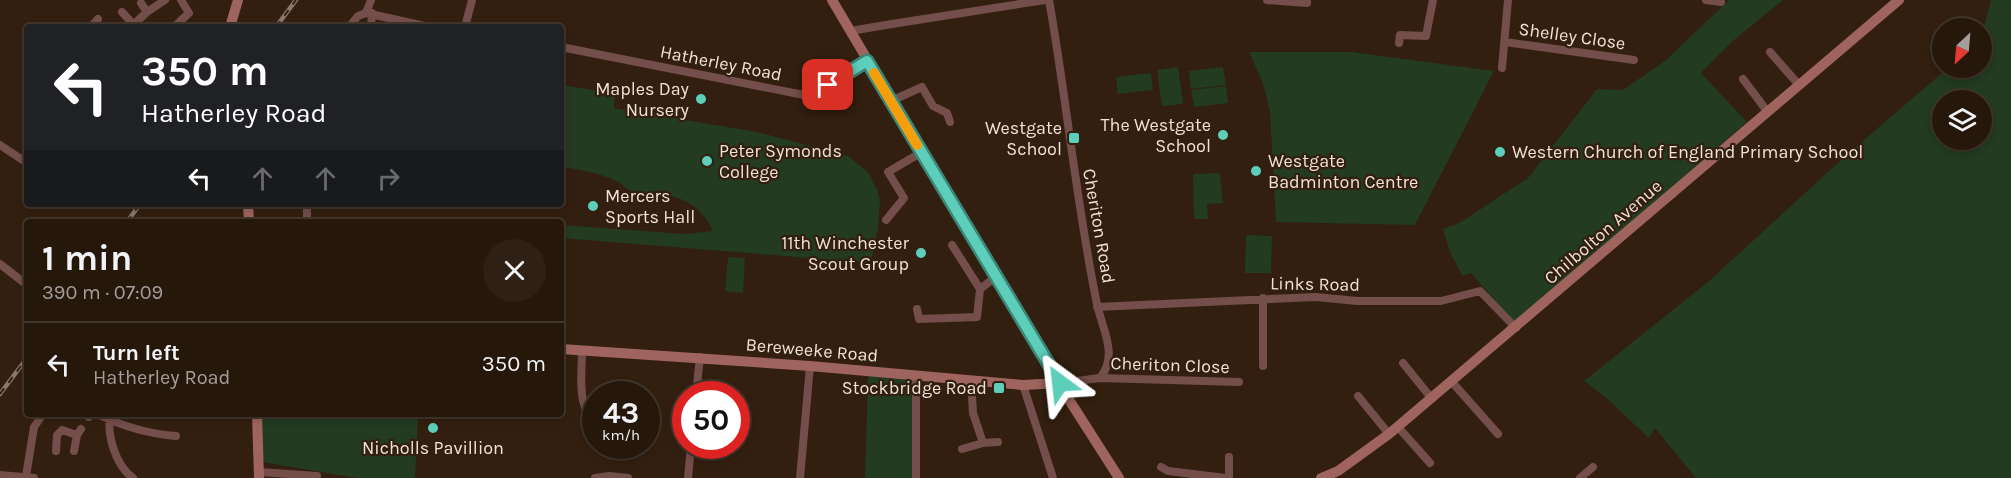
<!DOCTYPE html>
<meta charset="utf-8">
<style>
:root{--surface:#26170b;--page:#2e2014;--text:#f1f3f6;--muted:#a49f9d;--line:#42362c}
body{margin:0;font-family:Karla,sans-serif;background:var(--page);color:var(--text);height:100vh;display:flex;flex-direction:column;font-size:22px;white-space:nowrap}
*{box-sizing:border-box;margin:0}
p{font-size:20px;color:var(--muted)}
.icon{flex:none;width:33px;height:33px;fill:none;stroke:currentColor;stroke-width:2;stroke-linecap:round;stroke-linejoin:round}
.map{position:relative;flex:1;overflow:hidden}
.details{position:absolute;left:24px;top:219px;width:540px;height:198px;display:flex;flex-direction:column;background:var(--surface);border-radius:6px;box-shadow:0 3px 9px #0003,0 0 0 2px var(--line)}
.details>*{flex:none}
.guide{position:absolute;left:24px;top:24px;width:540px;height:183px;border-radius:6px;box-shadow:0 3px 9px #0003,0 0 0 2px var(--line);background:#202124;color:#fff;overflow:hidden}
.needle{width:39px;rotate:206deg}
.controls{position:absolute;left:1932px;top:18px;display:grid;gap:12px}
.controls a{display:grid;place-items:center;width:60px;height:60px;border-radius:50%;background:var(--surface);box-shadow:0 3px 9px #0003,0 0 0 2px var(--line);font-size:30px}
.speed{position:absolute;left:582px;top:381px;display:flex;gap:12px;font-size:30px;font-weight:700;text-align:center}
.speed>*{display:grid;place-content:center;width:78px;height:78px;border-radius:50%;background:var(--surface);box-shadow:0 3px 9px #0003,0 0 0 2px var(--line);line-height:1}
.speed small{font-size:15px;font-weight:400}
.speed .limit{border:9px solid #d22;background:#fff;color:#111}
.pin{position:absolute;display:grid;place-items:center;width:51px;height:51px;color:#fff;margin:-26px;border-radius:12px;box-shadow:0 3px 9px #0006}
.me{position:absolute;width:66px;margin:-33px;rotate:330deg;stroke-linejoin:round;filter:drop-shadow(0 0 4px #0008)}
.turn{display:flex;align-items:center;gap:21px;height:126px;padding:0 18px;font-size:27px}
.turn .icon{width:78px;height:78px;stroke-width:2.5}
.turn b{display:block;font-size:42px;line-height:51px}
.lanes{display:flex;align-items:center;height:57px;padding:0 18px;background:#0003;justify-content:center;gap:30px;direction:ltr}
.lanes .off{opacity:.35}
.round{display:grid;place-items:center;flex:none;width:63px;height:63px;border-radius:32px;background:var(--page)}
.summary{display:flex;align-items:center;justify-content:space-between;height:102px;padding:0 18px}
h1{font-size:36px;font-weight:700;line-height:45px}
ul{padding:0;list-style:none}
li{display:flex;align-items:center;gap:18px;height:84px;padding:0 18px;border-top:2px solid var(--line)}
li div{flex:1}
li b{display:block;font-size:22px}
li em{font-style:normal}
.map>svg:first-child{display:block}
.green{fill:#223b21;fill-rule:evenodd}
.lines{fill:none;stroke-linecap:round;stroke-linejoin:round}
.street{stroke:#744e4a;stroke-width:8}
.secondary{stroke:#a0645e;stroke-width:10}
.rail-casing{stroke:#89786b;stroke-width:4.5}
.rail{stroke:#321f0f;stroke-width:2;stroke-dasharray:7;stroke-linecap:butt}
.route-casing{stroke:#3c8679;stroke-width:15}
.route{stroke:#5cceba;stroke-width:10}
.slow{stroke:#f59e0b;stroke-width:10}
.poi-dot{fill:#5cceba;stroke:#321f0f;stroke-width:2}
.labels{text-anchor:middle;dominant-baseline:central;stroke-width:4.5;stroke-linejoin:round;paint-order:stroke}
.street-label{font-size:18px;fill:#f0e2d8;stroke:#321f0f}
.poi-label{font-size:18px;fill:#f0e2d8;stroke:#321f0f;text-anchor:end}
</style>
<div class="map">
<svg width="2011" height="478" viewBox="0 0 2011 478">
<rect width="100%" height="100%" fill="#321f0f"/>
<!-- green -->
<path class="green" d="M1729,0H1783L1734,40L1701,73L1747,122L1514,323L1471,273L1462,276L1450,252L1443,229L1461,222L1528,178L1597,89L1623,90L1666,60Z
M1991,0H2011V478H1696L1655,428L1649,438L1605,397L1584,381L1709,281L1851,151L1948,68H1982V34ZM1942,100H1982V140H1942Z
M1249,52H1352L1494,71L1415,225L1276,222L1270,112L1263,83Z
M1178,67L1183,104L1162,106L1157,70Z
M1223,67L1226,85L1191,89L1189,71Z
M1151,73L1153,90L1118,94L1116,77Z
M561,85L615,93L614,108L757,132L848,156L868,172L877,190L880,200L878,229L871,263L561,238V225L685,234L713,231C696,194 667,194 631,192C615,175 583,170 561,167Z
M1226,86L1228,103L1194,107L1191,90Z
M1220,173L1223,203L1207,204L1208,219H1194L1193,174Z
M1246,235L1272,236L1271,273H1245Z
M728,257L745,258L743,293L725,291Z
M868,376L920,379L919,478H865Z
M262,414H418L415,478H357L262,462Z"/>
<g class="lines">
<!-- street -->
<path class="street" d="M1049,0C1067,101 1076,203 1097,304C1102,329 1119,355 1100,378L1061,383
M1267,0L1307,3V0
M1706,0L1721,2
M141,3L147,12
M122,12L133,24
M366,13L429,27
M91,27L98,19
M131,27L147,12L165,0
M174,27L189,13L181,0
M349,27L358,16L366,13L371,0
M371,27L372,13
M465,27L472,0
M851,33L856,30L892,24L1045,0
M1505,42L1634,60
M1399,43L1400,35L1426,36L1433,0
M561,47L809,96L867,61
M1770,52L1799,85
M1502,68L1508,0
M1743,79L1767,111
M891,101L922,87L933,106L947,113L950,122
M0,145L27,163
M238,205H248
M886,220L904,198L888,172L922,152
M307,222V204
M952,245L980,289
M0,264L27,285
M1263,298V366
M1097,307L1316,297L1357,301H1441L1480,291L1516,328
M917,309L919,319L977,317L980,289L997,276
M582,350C582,375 576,406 596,424
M1403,363L1432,399
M916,375V478
M1100,378L1239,382
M971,380L973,413L983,443L998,442
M1452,382L1498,434
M1023,385L1053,478
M696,394L700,357
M1358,396L1389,434
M97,414C122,426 149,434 176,436
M110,414C107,435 115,465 133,478
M89,417L90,414
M1398,427L1430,463
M962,449L983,443
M56,451L57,435L62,430L77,435L81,429
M74,451L77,435
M1229,457V478
M1161,467L1168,471L1226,478
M259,472L317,476
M0,475L34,478
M26,476L34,427L43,414
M595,478L609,476L628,478
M688,478L691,446
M800,478L810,366
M1580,478L1593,467"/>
<!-- secondary -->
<path class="secondary" d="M832,0L1066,395L1119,478
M230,27L238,0
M248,204L249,222
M561,349L810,366L1023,385L1061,383
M257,414L259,478
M1321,478L1338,471L1389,434L1899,0"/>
<!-- rail casing -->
<g class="rail-casing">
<path id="rail" d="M276,27L296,0
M127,222L140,204
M0,394L27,358"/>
</g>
<!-- rail -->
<use href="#rail" class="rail"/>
</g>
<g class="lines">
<!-- route casing -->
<g class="route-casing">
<path id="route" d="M828,85L867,61L1060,383"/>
</g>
<!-- route -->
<use href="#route" class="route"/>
<!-- slow -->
<path class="slow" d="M874,73L917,145"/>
</g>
<!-- markers -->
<g class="poi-dot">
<circle cx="701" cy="99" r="6"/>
<circle cx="1223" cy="135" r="6"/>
<rect x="1068" y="132" width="12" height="12" rx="3"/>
<circle cx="1500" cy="152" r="6"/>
<circle cx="707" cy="161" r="6"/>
<circle cx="1256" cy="171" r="6"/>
<circle cx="593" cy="206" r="6"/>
<circle cx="921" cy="253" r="6"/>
<rect x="993" y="382" width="12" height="12" rx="3"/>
<circle cx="433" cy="428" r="6"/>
</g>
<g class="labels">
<!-- street labels -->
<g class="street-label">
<text transform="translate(1572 36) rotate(8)">Shelley Close</text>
<text transform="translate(721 63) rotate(11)">Hatherley Road</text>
<text transform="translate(1099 226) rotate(80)">Cheriton Road</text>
<text transform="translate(1603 232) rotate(-41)">Chilbolton Avenue</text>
<text transform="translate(1315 284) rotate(1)">Links Road</text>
<text transform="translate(812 350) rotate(5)">Bereweeke Road</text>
<text transform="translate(1170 365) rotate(2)">Cheriton Close</text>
</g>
<!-- poi labels -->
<g class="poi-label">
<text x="689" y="89">Maples Day<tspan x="689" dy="21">Nursery</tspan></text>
<text x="1211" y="125">The Westgate<tspan x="1211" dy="21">School</tspan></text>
<text x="1062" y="128">Westgate<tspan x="1062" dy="21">School</tspan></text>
<text x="719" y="151" text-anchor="start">Peter Symonds<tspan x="719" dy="21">College</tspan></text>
<text x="1512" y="152" text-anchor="start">Western Church of England Primary School</text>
<text x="1268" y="161" text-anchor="start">Westgate<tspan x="1268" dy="21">Badminton Centre</tspan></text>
<text x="605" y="196" text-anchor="start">Mercers<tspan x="605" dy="21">Sports Hall</tspan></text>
<text x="909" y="243">11th Winchester<tspan x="909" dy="21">Scout Group</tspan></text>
<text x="987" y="388">Stockbridge Road</text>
<text x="433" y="448" text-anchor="middle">Nicholls Pavillion</text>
</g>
</g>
</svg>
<div class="controls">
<a><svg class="needle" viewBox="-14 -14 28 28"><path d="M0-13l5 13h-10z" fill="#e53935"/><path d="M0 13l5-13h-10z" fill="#a49f9d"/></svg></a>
<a><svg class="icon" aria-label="layers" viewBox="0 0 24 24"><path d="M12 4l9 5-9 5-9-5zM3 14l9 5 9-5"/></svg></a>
</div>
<div class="speed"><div>43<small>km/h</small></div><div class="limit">50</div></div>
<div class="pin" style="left:828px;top:85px;background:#d93025"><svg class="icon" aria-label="arrive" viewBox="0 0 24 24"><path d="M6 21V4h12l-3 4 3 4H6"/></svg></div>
<svg class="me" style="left:1060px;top:383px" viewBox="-20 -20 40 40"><path d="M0-17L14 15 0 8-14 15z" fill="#5cceba" stroke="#fff" stroke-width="4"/></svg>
<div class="guide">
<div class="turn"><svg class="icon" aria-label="left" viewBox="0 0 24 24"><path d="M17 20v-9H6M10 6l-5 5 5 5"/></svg><div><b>350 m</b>Hatherley Road</div></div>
<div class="lanes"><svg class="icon" aria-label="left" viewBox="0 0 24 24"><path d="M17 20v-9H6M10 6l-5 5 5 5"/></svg><svg class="icon off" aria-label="ahead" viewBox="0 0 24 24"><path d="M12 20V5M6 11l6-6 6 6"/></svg><svg class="icon off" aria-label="ahead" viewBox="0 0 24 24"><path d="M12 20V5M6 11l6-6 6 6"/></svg><svg class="icon off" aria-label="right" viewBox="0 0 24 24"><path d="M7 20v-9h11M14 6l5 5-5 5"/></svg></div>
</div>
<section class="details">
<div class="summary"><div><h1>1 min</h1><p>390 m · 07:09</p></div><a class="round"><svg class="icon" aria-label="close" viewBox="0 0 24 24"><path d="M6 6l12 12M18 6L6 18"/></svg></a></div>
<ul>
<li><svg class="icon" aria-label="left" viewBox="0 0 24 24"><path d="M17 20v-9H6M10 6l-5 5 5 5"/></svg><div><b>Turn left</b><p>Hatherley Road</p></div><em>350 m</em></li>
</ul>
</section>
</div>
